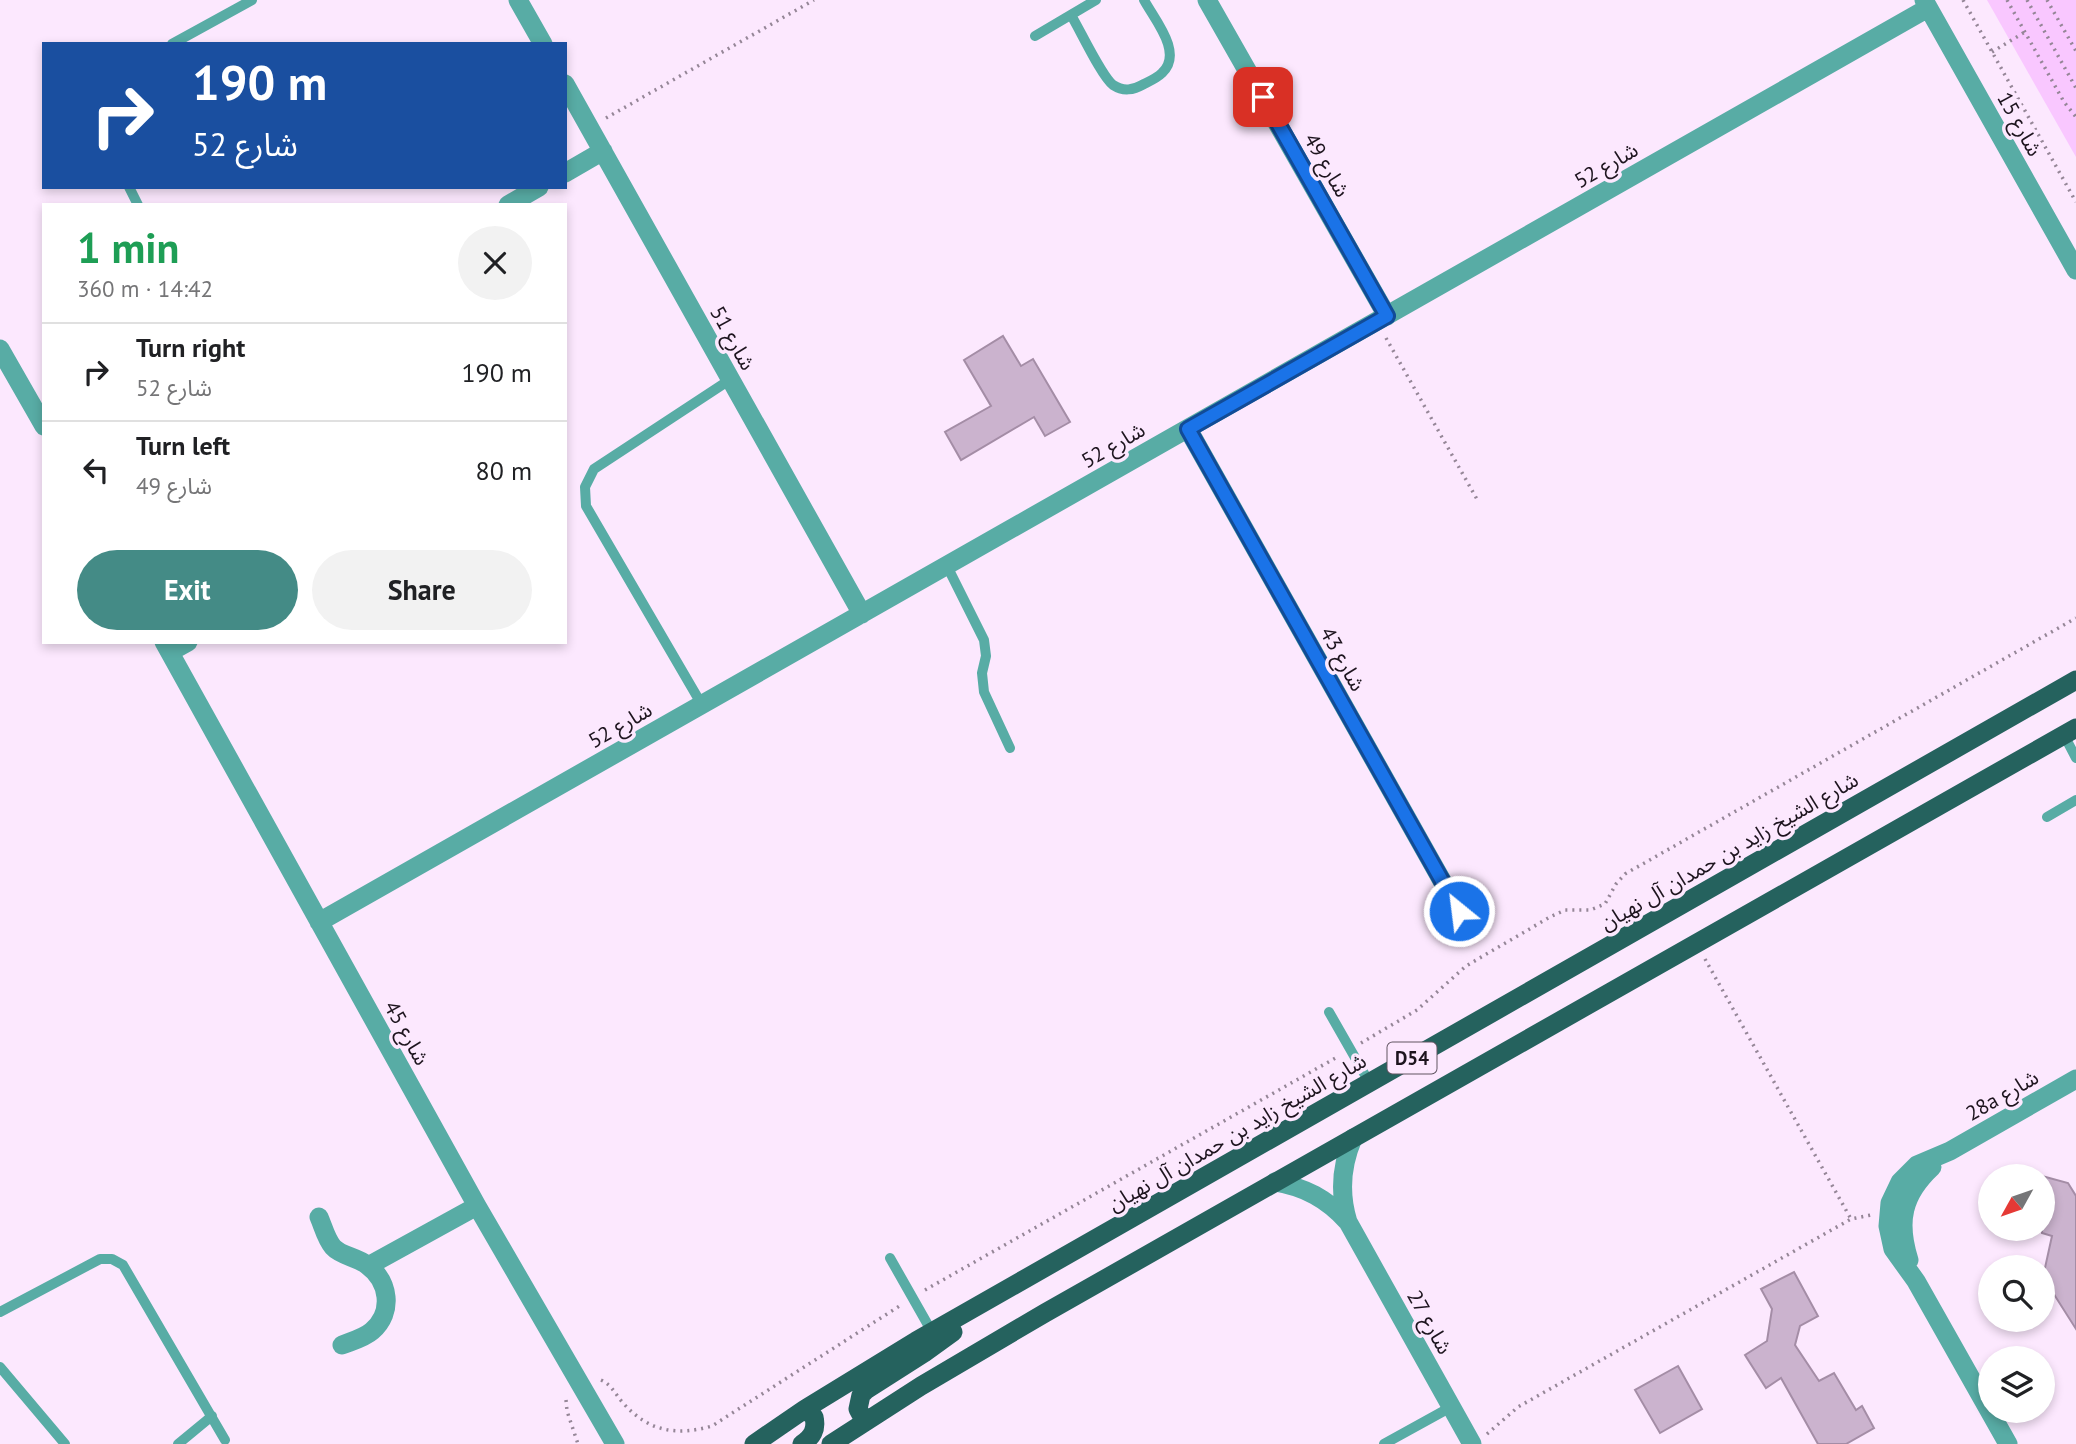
<!DOCTYPE html>
<meta charset="utf-8">
<style>
:root{--surface:#fff;--page:#f2f2f2;--text:#202124;--muted:#757577;--line:#e0e0e0;--accent:#448b86}
body{margin:0;font-family:"PT Sans","Noto Sans Arabic",sans-serif;background:var(--page);color:var(--text);height:100vh;display:flex;flex-direction:column;font-size:26px;white-space:nowrap}
*{box-sizing:border-box;margin:0}
p{font-size:23px;color:var(--muted)}
.icon{flex:none;width:38px;height:38px;fill:none;stroke:currentColor;stroke-width:2;stroke-linecap:round;stroke-linejoin:round}
.map{position:relative;flex:1;overflow:hidden}
.side{position:absolute;left:42px;top:203px;width:525px;height:441px;display:flex;flex-direction:column;background:var(--surface);border-radius:0px;box-shadow:0 4px 10px #0003}
.side>*{flex:none}
.hud{position:absolute;left:42px;top:42px;width:525px;height:147px;border-radius:0px;box-shadow:0 4px 10px #0003;background:#1a4fa0;color:#fff;overflow:hidden}
.needle{width:46px;rotate:230deg}
.fabs{position:absolute;left:1978px;top:1164px;display:grid;gap:14px}
.fabs a{display:grid;place-items:center;width:77px;height:77px;border-radius:50%;background:var(--surface);box-shadow:0 4px 10px #0003;font-size:35px}
.pin{position:absolute;display:grid;place-items:center;width:60px;height:60px;color:#fff;margin:-30px;border-radius:14px;box-shadow:0 4px 10px #0006}
.me{position:absolute;width:77px;margin:-38px;rotate:331deg;stroke-linejoin:round;filter:drop-shadow(0 0 5px #0008)}
.turn{display:flex;align-items:center;gap:24px;height:147px;padding:0 35px;font-size:32px}
.turn .icon{width:91px;height:91px;stroke-width:2.5}
.turn b{display:block;font-size:49px;line-height:60px}
.round{display:grid;place-items:center;flex:none;width:74px;height:74px;border-radius:37px;background:var(--page)}
.overview{display:flex;align-items:center;justify-content:space-between;height:119px;padding:0 35px}
h1{font-size:42px;font-weight:800;line-height:52px;color:#1e9e55}
.action{display:flex;gap:14px;margin-top:auto;padding:14px 35px}
.action a{flex:1;height:80px;border-radius:42px;background:var(--accent);color:#fff;font-size:28px;font-weight:800;line-height:80px;text-align:center}
.action a+a{background:var(--page);color:var(--text)}
ul{padding:0;list-style:none}
li{display:flex;align-items:center;gap:21px;height:98px;padding:0 35px;border-top:2px solid var(--line)}
li div{flex:1}
li b{display:block;font-size:26px}
li em{font-style:normal}
.map>svg:first-child{display:block}
.green{fill:#f9c7ff}
.building{fill:#cbb3ce;stroke:#a48da6;stroke-width:2}
.lines{fill:none;stroke-linecap:round;stroke-linejoin:round}
.path{stroke:#958697;stroke-width:3.5;stroke-dasharray:2 5;stroke-linecap:butt}
.service{stroke:#58aca5;stroke-width:10}
.minor{stroke:#58aca5;stroke-width:19}
.primary{stroke:#25625e;stroke-width:19}
.route-casing{stroke:#114b97;stroke-width:18}
.route{stroke:#1a73e8;stroke-width:12}
.labels{text-anchor:middle;dominant-baseline:central;stroke-width:7;stroke-linejoin:round;paint-order:stroke}
.shield{fill:#fce8fe;stroke:#605461;stroke-width:2}
.shield-label{font-size:19px;font-weight:bold;fill:#1d141e}
.street-label{font-size:21px;fill:#1d141e;stroke:#fce8fe}
</style>
<div class="map">
<svg width="2076" height="1444" viewBox="0 0 2076 1444">
<rect width="100%" height="100%" fill="#fce8fe"/>
<!-- green -->
<path class="green" d="M1987,0H2076V157Z"/>
<!-- building -->
<path class="building" d="M1003,336L1021,366L1033,359L1070,422L1045,436L1034,417L961,460L945,432L991,406L964,360Z
M2042,1176L2068,1183L2076,1196V1329L2043,1277L2052,1236L2042,1233Z
M1794,1272L1818,1316L1800,1326L1795,1345L1819,1381L1834,1373L1856,1410L1862,1406L1874,1428L1846,1444H1818L1781,1378L1766,1388L1745,1355L1767,1341L1772,1309L1761,1289Z
M1678,1366L1702,1409L1660,1433L1635,1390Z"/>
<g class="lines">
<!-- path -->
<path class="path" d="M1963,0L2076,202
M2007,0L2064,102L2076,117
M2027,0L2076,88
M2047,0L2076,51
M1992,52L2025,32
M606,118L814,0
M1386,338L1478,501
M1705,959L1851,1219
M1361,1043L1417,1010L1466,966L1550,917L1565,910H1590L1605,904L1616,884L1625,874L2076,618
M925,1290L1339,1056
M601,1380C612,1385 615,1394 623,1403C649,1432 677,1436 712,1426L901,1305
M566,1400L567,1411L578,1444
M1487,1434L1518,1407L1851,1219L1871,1215"/>
<!-- service -->
<path class="service" d="M1071,15C1080,30 1102,77 1113,85C1124,92 1133,90 1144,84C1150,81 1157,78 1162,73C1184,53 1154,19 1144,0
M1035,36L1096,0
M172,44L252,0
M129,187L138,205
M947,566L984,640L986,656L982,673L984,692L1010,748
M702,705L586,506L585,487L594,469L731,379
M2064,735L2076,758
M2047,817L2076,800
M1329,1012L1369,1082
M890,1258L932,1332
M0,1312L100,1259H112L123,1265L225,1440
M0,1367L65,1444
M178,1444L212,1416
M1384,1444L1451,1407"/>
<!-- minor -->
<path class="minor" d="M518,0L543,44
M1207,0L1387,316
M1924,0L2076,270
M565,84L862,614
M565,173L603,151
M508,205L539,187
M0,349L44,426
M1188,429L1459,911
M164,642L477,1206L615,1444
M170,652L188,642
M319,922L1928,8
M1353,1138C1341,1166 1339,1193 1348,1222L1472,1444
M1275,1182C1305,1187 1327,1199 1347,1221
M319,1217C323,1226 326,1239 333,1247C341,1256 357,1257 367,1265C389,1281 394,1312 372,1331C364,1338 352,1341 342,1345
M1909,1260C1897,1222 1902,1195 1932,1167
M368,1266L477,1206
M2008,1444L1916,1281L1893,1249L1888,1226L1890,1203L1900,1182L1917,1165L1950,1151L2076,1079"/>
<!-- primary -->
<path class="primary" d="M865,1422L858,1409L861,1395L866,1390L924,1353L953,1332
M754,1444L805,1409L916,1341L2076,680
M802,1444C812,1437 817,1430 814,1417L805,1409
M831,1444L921,1386L1045,1313L2076,728"/>
</g>
<g class="lines">
<!-- route casing -->
<g class="route-casing">
<path id="route" d="M1263,97L1387,316L1188,429L1459,911"/>
</g>
<!-- route -->
<use href="#route" class="route"/>
</g>
<g class="labels">
<!-- shield labels -->
<rect class="shield" x="1387.5" y="1042.5" width="49" height="31" rx="5"/>
<g class="shield-label">
<text x="1412" y="1058">D54</text>
</g>
<!-- street labels -->
<g class="street-label">
<text transform="translate(2020 124) rotate(61)">شارع 15</text>
<text transform="translate(1327 165) rotate(60)">شارع 49</text>
<text transform="translate(1606 165) rotate(-30)">شارع 52</text>
<text transform="translate(733 338) rotate(61)">شارع 51</text>
<text transform="translate(1113 445) rotate(-30)">شارع 52</text>
<text transform="translate(1343 659) rotate(61)">شارع 43</text>
<text transform="translate(620 725) rotate(-30)">شارع 52</text>
<text transform="translate(1729 851) rotate(-30)">شارع الشيخ زايد بن حمدان آل نهيان</text>
<text transform="translate(407 1033) rotate(61)">شارع 45</text>
<text transform="translate(2002 1095) rotate(-30)">28a شارع</text>
<text transform="translate(1237 1132) rotate(-30)">شارع الشيخ زايد بن حمدان آل نهيان</text>
<text transform="translate(1430 1322) rotate(61)">شارع 27</text>
</g>
</g>
</svg>
<div class="fabs">
<a><svg class="needle" viewBox="-14 -14 28 28"><path d="M0-13l5 13h-10z" fill="#e53935"/><path d="M0 13l5-13h-10z" fill="#757577"/></svg></a>
<a><svg class="icon" aria-label="search" viewBox="0 0 24 24"><circle cx="10" cy="10" r="6"/><path d="M15 15l6 6"/></svg></a>
<a><svg class="icon" aria-label="layers" viewBox="0 0 24 24"><path d="M12 4l9 5-9 5-9-5zM3 14l9 5 9-5"/></svg></a>
</div>
<div class="pin" style="left:1263px;top:97px;background:#d93025"><svg class="icon" aria-label="arrive" viewBox="0 0 24 24"><path d="M6 21V4h12l-3 4 3 4H6"/></svg></div>
<svg class="me" style="left:1459px;top:911px" viewBox="-20 -20 40 40"><circle r="17" fill="#1a73e8" stroke="#fff" stroke-width="3"/><path d="M0-11L8 9 0 5-8 9z" fill="#fff"/></svg>
<div class="hud">
<div class="turn"><svg class="icon" aria-label="right" viewBox="0 0 24 24"><path d="M7 20v-9h11M14 6l5 5-5 5"/></svg><div><b>190 m</b>شارع 52</div></div>
</div>
<section class="side">
<div class="overview"><div><h1>1 min</h1><p>360 m · 14:42</p></div><a class="round"><svg class="icon" aria-label="close" viewBox="0 0 24 24"><path d="M6 6l12 12M18 6L6 18"/></svg></a></div>
<ul>
<li><svg class="icon" aria-label="right" viewBox="0 0 24 24"><path d="M7 20v-9h11M14 6l5 5-5 5"/></svg><div><b>Turn right</b><p>شارع 52</p></div><em>190 m</em></li>
<li><svg class="icon" aria-label="left" viewBox="0 0 24 24"><path d="M17 20v-9H6M10 6l-5 5 5 5"/></svg><div><b>Turn left</b><p>شارع 49</p></div><em>80 m</em></li>
</ul>
<div class="action"><a>Exit</a><a>Share</a></div>
</section>
</div>
